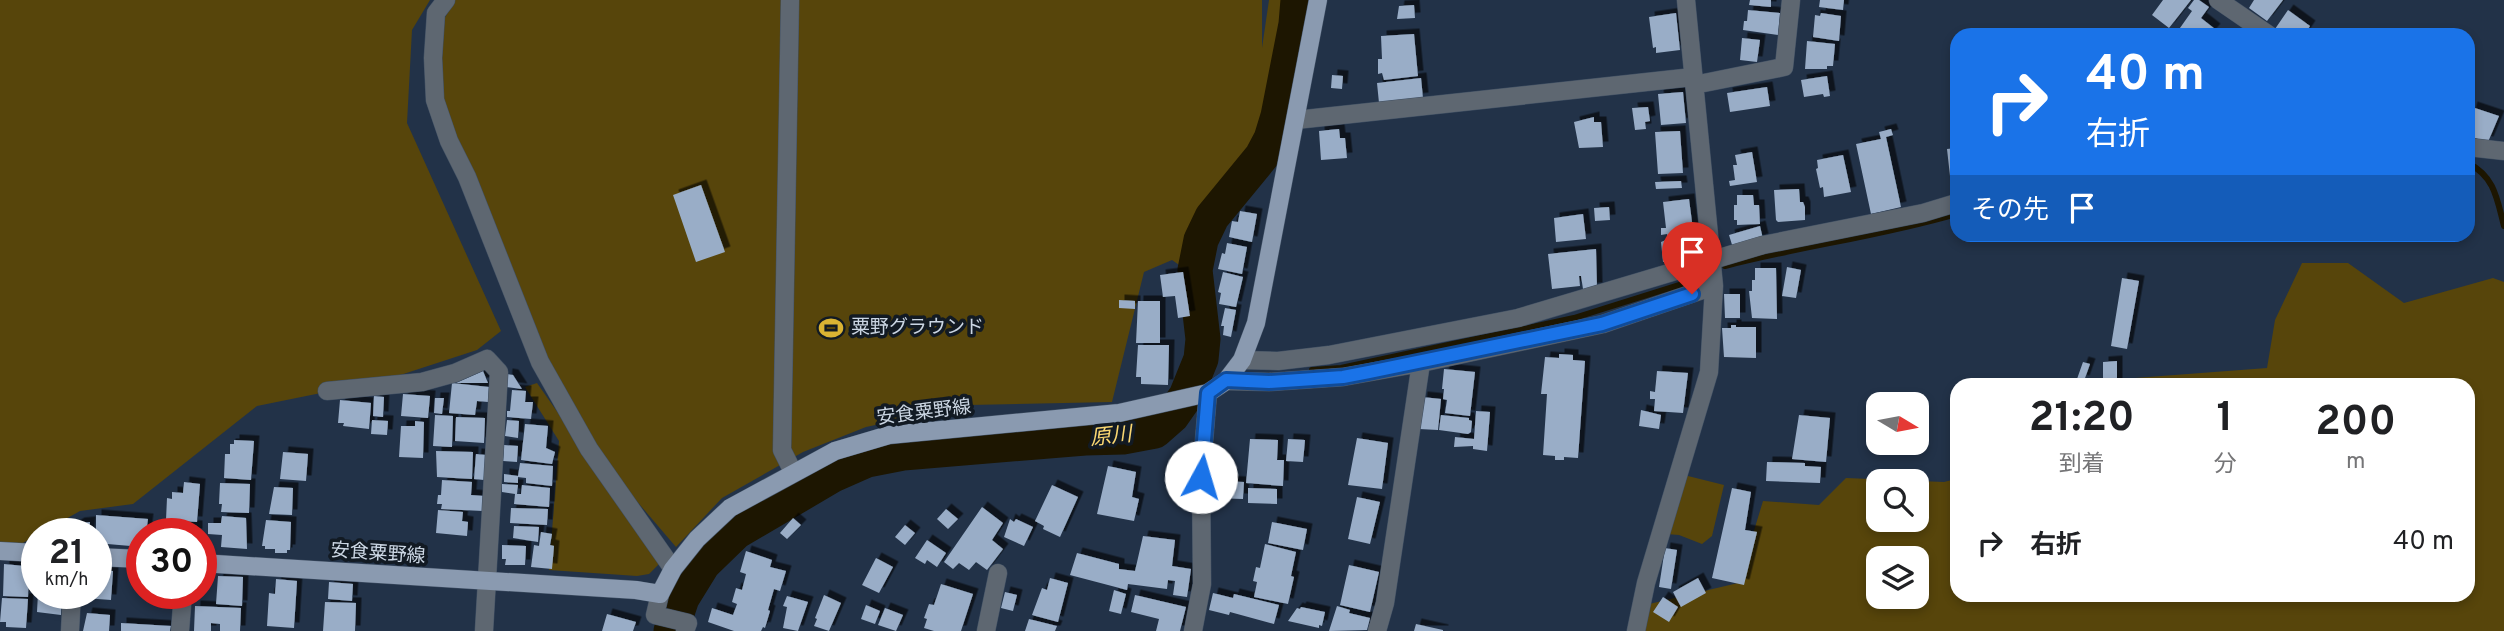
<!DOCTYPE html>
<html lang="ja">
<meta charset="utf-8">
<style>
:root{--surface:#fff;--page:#f6f6f6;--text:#202124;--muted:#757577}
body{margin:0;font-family:Overpass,"Noto Sans JP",sans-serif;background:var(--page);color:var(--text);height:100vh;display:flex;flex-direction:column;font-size:26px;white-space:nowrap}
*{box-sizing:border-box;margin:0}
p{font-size:23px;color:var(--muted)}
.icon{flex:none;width:38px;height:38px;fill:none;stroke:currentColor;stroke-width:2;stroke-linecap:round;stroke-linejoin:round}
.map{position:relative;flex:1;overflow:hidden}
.details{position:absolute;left:1950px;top:378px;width:525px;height:224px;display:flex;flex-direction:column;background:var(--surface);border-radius:21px;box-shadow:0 4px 10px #0003}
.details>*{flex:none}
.guide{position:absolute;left:1950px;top:28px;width:525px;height:214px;border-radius:21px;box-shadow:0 4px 10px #0003;background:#1a73e8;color:#fff;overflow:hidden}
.needle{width:46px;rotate:100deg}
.buttons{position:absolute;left:1866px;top:392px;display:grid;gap:14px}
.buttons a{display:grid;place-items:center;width:63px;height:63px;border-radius:14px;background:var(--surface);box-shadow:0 4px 10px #0003;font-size:35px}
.speed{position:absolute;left:21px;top:518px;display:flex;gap:14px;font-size:35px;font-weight:700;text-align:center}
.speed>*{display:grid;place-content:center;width:91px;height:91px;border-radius:50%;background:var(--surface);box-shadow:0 4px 10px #0003;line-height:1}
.speed small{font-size:18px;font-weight:400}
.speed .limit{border:10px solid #d22;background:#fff;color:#111}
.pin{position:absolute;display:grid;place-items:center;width:60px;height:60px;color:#fff;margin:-72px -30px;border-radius:50% 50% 50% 0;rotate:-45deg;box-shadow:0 0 7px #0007}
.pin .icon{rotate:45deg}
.me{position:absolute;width:77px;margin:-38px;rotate:6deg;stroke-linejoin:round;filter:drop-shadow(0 0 5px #0008)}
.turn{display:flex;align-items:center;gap:24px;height:147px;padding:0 21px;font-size:32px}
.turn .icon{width:91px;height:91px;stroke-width:2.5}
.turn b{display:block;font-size:49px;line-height:60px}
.then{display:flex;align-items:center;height:66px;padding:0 21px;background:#0003;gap:14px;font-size:26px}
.eta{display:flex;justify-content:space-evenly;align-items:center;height:119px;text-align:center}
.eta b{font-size:42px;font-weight:700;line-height:49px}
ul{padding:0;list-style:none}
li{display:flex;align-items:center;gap:21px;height:91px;padding:0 21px}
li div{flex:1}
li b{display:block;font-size:26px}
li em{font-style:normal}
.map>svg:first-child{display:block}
.green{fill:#57450b;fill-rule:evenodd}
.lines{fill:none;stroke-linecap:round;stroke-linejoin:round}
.stream{stroke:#1d1601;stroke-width:6}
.river{stroke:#1d1601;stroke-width:35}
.building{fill:#99adc7;filter:url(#shadow)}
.minor-casing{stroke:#405064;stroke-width:19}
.major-casing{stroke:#405064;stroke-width:19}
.minor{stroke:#5e6771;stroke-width:18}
.major{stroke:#8a9ab0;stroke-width:18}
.route-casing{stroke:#114b97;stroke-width:18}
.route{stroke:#1a73e8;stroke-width:12}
.labels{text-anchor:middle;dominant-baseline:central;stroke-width:7;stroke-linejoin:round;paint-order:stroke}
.poi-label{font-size:19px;fill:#cbd6e3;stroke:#121a23;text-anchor:start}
.street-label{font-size:19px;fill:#cbd6e3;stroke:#121a23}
.water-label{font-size:21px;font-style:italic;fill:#f9d671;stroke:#121a23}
</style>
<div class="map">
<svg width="2504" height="631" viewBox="0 0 2504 631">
<defs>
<filter id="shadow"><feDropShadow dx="5.5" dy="-5.5" stdDeviation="0" flood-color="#0009"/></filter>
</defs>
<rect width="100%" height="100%" fill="#223248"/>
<!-- green -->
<path class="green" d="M0,0H430L412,30L407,123L501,331L477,350L385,380L257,406L133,504L80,511L21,544L0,542Z
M455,0H1262V48L1269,0H1296L1302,3L1283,124L1260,167L1198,240V265L1182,267L1172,260L1144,272L1112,402L969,405L866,427L803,452L722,498L676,547L599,457L555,384L449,126L436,63L443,21Z
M2302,263H2348L2404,303L2493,278L2504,282V631H1643L1645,605L1738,583L1763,501L1819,505L1846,478L1944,482L1956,479V595H2468V385H2126L2135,378L2267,368L2275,320ZM1878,481H1916V520H1878ZM1878,558H1916V597H1878Z
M537,383L662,561L649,574L637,576L549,570L559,441L525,387Z
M1676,473L1724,485L1712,536L1702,544L1679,535L1666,534Z"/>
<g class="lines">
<!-- stream -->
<path class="stream" d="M2468,163C2495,177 2497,199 2504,226
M1725,266C1802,246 1881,236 1956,214
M1312,370L1341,368L1574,318L1698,279"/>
<!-- river -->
<path class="river" d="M671,631L682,598L703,564L736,532L833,475L867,460L903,453L1085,438L1123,437L1155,431L1172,416L1186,396L1201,359L1203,339L1195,270L1201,240L1212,217L1262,156L1271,139L1278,116L1296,24L1298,0"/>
</g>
<!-- building -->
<path class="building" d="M1750,0H1771V7L1749,5Z
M1820,0H1844L1843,10L1819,7Z
M2163,0H2191L2169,28L2152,15Z
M2194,0H2199L2209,7L2201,18L2215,29L2210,35H2175L2192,11L2188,8Z
M2254,0H2283L2267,21L2249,8Z
M1414,5L1415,18L1397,19L1399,6Z
M1748,10L1780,13L1778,35L1743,30L1744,21H1747Z
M2288,10L2310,26L2304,35H2284L2275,29Z
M1676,13L1680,50L1656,53V47L1653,48L1649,17Z
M1821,13L1841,16L1839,41L1813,37L1815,15L1820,16Z
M1414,34L1418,76L1384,80L1382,73L1378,74V59H1382L1381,36Z
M1742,38L1760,40L1757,62L1740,60Z
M1807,41L1835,44L1833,66H1827V69H1805Z
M1332,75L1343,76L1342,89L1331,88Z
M1827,76L1830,96L1824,97L1823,94L1804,97L1801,80Z
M1421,78L1423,98L1379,103L1377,83Z
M1767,87L1770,106L1730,112L1727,93Z
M1683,92L1686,123L1661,125L1658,94Z
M1648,107L1650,121L1645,122L1646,129L1635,130L1632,108Z
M2472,107L2499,116L2488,142L2468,136V122Z
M1594,117V122H1601L1603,147L1579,148L1574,122Z
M1339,129L1340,138H1345L1347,158L1321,160L1319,131Z
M1891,129L1893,135L1886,137L1901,207L1871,214L1856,144L1881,139L1879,132Z
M1680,131L1683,173L1658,174L1655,132Z
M1956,148V175L1950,176L1947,149Z
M1752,152L1757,182L1730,186L1729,181L1735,180L1733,165H1737L1735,155Z
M1843,155L1851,192L1824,197L1823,187L1820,188L1816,169L1818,168L1817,160Z
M1681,181L1682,188L1656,189L1655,182Z
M701,185L725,252L696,262L673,195Z
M1799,189L1800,202H1803L1805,207V220L1778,222L1776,220L1774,190Z
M1737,195H1753L1754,205H1759L1760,224L1737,225V220H1734V205H1737Z
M1689,199L1694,237L1700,236L1701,253L1692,254L1693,259L1663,262L1661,242L1668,239L1667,234L1661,235V228H1666L1663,202Z
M1609,207L1610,220L1595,221L1594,208Z
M1240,211L1257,214L1252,242L1229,237L1232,221L1238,222Z
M1583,214L1586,239L1556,242L1554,218Z
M1760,226L1763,239L1733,248L1729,235Z
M1227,243L1247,247L1242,274L1218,269L1222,253L1225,254Z
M1596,249L1597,288L1583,289L1581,276H1579L1580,286L1552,289L1548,254Z
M1787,267L1801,270L1796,298L1782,296Z
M1755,268H1776L1777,319L1752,318L1749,291H1752V280H1755Z
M1183,272L1190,316L1178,318L1175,296L1163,297L1160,275Z
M1223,272L1243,277L1236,307L1219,304L1221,293L1218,292Z
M2122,278L2139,281L2127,349L2111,346Z
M1724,294H1740V318H1725Z
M1119,300L1135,301V309L1119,308Z
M1138,301H1160V343H1136Z
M1225,308L1236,310L1231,337L1223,335L1224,326H1221Z
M1731,325H1736V327H1756V358L1724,357L1722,328H1731Z
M1138,345H1169L1168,385L1141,384V377H1136Z
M1559,354L1573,355V360L1585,361L1578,458L1564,457V460H1555V456L1543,455L1547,394H1541L1545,357L1559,358Z
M2117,361V385H2103V362Z
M2083,362L2090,364L2084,381L2077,379Z
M1444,369L1475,372L1470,416L1445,413L1447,400L1443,399L1444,389H1442Z
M483,371L488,383H456Z
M1657,371L1688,373L1683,413L1654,411L1655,399H1650V391L1655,392Z
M507,374L513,375L522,389L506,387Z
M452,383L489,387L488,402L477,401L475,415L449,413Z
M512,390L526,391L525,402H533L531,419L507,417V411H510Z
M403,394L430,396L428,418L401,416Z
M374,396L384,397L383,417L373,416Z
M1422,397L1441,399L1438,430L1419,429Z
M435,398H444L442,414L434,413Z
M340,400L371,403L369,429L343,426L344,423H338Z
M1641,410L1661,415L1659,429L1639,426Z
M1476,411L1490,412L1487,451L1473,449V446L1454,447L1455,437L1474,439Z
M435,415L453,416L452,447L433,446Z
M1441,415L1469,418V420L1472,421L1471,432L1468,434L1439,430Z
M1799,415L1830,418L1826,462L1792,459Z
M456,417L485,418L484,443L455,441Z
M372,420L388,421L387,435L371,434Z
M507,420L519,421L518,438L505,436Z
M415,421L424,422L423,458L399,457L401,426H415Z
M525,424L548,426L546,448L555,452L552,464L521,460Z
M1357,438L1388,443L1382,489L1348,485Z
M1250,439L1278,440L1277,460H1284L1283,486L1246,483Z
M1288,439L1305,440L1303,462L1286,461Z
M234,440L254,441L251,480L224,478L225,454H230V444H234Z
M504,445L518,446L517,462L503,461Z
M436,451L473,452L472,479L437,477Z
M283,452L308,454L306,481L280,479Z
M476,454L486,455L484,480L474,479Z
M1767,462L1805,463V466L1821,467L1820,483L1766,481Z
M520,463L553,466L552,486L526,483V478L518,477V483L504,482V474L518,476Z
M1108,466L1136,472L1132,497L1139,499L1134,521L1097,514Z
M442,480L472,482L471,495L484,496L483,511L441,509L442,504H437L438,495H441Z
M1215,481L1244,482L1243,499L1214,498Z
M184,482L200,484L197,522L166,520L167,498L172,499V492L183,493Z
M220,483L250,484L249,513L221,512L222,504H219Z
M502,484L518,485L517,494H521L522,485L550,488L549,507L514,504L515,494L502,492Z
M1052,485L1078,497L1060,537L1043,529L1044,526L1035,521Z
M274,487L293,488L292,515L269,514Z
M1248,488L1277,489V504L1248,503Z
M1732,488L1751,492L1745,530L1757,532L1744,585L1712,578Z
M1357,497L1380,502L1370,544L1348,539Z
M982,507L1003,523L992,540L1003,549L987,570L976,562L969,570L959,563L953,569L944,562Z
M511,508L548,509L547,525L510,523Z
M946,509L958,519L948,529L937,519Z
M438,510L463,512L462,521L468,522L467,536L436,533Z
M96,515L148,519L146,534H142V547L96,543Z
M222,516L246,518L247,549L221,547L222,535L208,534V523H221Z
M793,518L801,525L787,539L780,533Z
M1010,519L1014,522L1016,519L1033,527L1024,546L1004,537Z
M266,520L291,522L290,550H287V553H275V549H265V546H262Z
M90,522L89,534H61L79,523Z
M1272,522L1307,529L1303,550L1268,543Z
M163,523L197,526V534H162Z
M905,525L915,533L905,545L895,537Z
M514,526L539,527L538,542L513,538Z
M541,532L552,534L550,545L554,546L552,569L531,567L534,545L539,546Z
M1143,536L1175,540L1172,566L1191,569L1187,597L1173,595L1175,581L1168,580L1167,589L1128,584L1127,590L1070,575L1077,553L1119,564V569L1135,571Z
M927,540L946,553L937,567L927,560L925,564L915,558Z
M1265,544L1296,552L1291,576L1294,577L1288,604L1254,597L1257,582L1253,581L1256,567L1260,568Z
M502,545L526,546L525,565H505L506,559H502Z
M1665,548L1677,550L1671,589L1659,587Z
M746,551L772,560L770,567L786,571L780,591L774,589L768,610L770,611L765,628L763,627L761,631H734L708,622L712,608L733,615L737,604L732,602L736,588L742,590L746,574L740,572Z
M876,558L893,567L879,593L862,585Z
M4,564L24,566L23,577H29L28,597L3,596Z
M1349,565L1379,572L1370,612L1340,605Z
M96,570L113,571L111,600L84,598V593H96Z
M218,576L243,577L242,606L216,604Z
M1050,578L1068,583L1058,622L1032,615L1042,588L1047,590Z
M1698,578L1706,593L1681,607L1673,592Z
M276,579L297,581L294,628L267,626L269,593L275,594Z
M329,582L353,584L352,601L328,599Z
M941,584L973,594L961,631H934L924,628L927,619L924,618L929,604L934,605Z
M1114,590L1126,594L1121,614L1109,611Z
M1005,592L1017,595L1013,611L1001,608Z
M38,593H62L61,615L37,612Z
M1213,593L1233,598L1234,594L1279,605L1274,624L1230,612L1229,615L1209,610Z
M824,595L841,603L829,631L814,626L817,619L815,618Z
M1135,595L1186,607L1180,631H1156L1159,619L1131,612Z
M787,596L808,602L798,631L783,628L787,607L783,606Z
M1663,597L1678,607L1669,622L1653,612Z
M2,598L28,599L26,628L6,627V622H0Z
M325,602L356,603L355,631H323Z
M866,605L880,611L875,624L861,619Z
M195,606L241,608L240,631H220V624L211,623V631H194Z
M1337,606L1350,610L1349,613L1370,618L1367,630L1329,631Z
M1301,607L1325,612L1322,626L1319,625V628L1288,621L1297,608L1300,609Z
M885,608L903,615L896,631L878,625Z
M87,613L110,615L109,631H83Z
M607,614L636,622L633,631H602Z
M1029,619L1057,626L1055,631H1025Z
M121,623L171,626L170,631H121Z
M1416,624L1443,630V631H1414Z"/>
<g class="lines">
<!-- minor casing -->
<g class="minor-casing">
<path id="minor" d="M446,0L436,13L433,58L435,100L449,141L467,177L540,362L589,449L673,569
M790,0L782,450L793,472
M2218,0L2269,35
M1694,85L1784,67L1791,0
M1296,120L1693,77
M2468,147L2504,151
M1242,360L1278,361L1329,355L1518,318L1763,245L1923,213L1956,203
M1226,381L1269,382L1343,377L1421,363L1603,324L1714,286
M327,391L422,382L455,373L487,359L499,372L484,631
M660,594L655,615L688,623L685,631
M70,631L72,593
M180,631L183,593
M986,631L998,573
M1193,631L1202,584L1201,477L1208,393
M1377,631L1385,603L1421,363
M1636,631L1646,583L1709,372L1714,286L1686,0"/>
</g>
<!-- major casing -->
<g class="major-casing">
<path id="major" d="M0,551L37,553
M96,557L142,559
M201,563L636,590L660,594L673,569L697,539L730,508L835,451L889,435L1119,413L1208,393L1226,381L1242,360L1256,323L1318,0"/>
</g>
<!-- minor -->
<use href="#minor" class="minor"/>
<!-- major -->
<use href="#major" class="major"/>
</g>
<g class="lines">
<!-- route casing -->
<g class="route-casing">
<path id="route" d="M1201,477L1208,393L1226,380L1269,382L1343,377L1369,372L1602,324L1692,294"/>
</g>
<!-- route -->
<use href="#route" class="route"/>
</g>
<!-- icons -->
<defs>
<g id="stadium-bare" transform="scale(1.89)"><path d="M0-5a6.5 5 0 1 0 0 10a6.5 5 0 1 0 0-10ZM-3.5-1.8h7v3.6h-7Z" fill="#dab333" stroke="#121a23" stroke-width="2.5" paint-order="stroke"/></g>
</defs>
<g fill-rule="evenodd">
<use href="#stadium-bare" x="831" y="328"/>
</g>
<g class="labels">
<!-- poi labels -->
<g class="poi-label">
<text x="851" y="328">粟野グラウンド</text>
</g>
<!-- street labels -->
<g class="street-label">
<text transform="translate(924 413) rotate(-7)">安食粟野線</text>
<text transform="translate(378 554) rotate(4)">安食粟野線</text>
</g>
<!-- water labels -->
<g class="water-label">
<text transform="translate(1111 437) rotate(-6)">原川</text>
</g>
</g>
</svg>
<div class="buttons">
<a><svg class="needle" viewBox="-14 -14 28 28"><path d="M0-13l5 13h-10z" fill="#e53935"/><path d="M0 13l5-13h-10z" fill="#757577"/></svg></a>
<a><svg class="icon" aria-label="search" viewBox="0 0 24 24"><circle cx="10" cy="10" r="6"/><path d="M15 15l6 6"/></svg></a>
<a><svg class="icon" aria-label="layers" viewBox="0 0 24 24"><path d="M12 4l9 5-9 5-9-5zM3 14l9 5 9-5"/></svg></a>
</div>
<div class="speed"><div>21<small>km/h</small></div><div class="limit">30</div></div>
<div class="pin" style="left:1692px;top:294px;background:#d93025"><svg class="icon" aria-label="arrive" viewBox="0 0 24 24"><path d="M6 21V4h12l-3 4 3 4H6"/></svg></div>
<svg class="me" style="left:1201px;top:477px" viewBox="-20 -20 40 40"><circle r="19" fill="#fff"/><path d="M0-13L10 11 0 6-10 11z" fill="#1a73e8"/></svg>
<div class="guide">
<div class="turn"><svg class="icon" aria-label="right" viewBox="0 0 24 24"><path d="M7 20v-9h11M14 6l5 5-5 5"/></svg><div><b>40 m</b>右折</div></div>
<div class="then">その先<svg class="icon" aria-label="arrive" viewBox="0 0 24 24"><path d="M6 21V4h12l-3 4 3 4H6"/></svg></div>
</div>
<section class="details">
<div class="eta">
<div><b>21:20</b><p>到着</p></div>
<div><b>1</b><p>分</p></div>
<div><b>200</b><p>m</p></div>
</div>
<ul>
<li><svg class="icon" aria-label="right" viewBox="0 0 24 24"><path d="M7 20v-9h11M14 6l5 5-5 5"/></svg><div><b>右折</b></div><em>40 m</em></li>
</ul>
</section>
</div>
